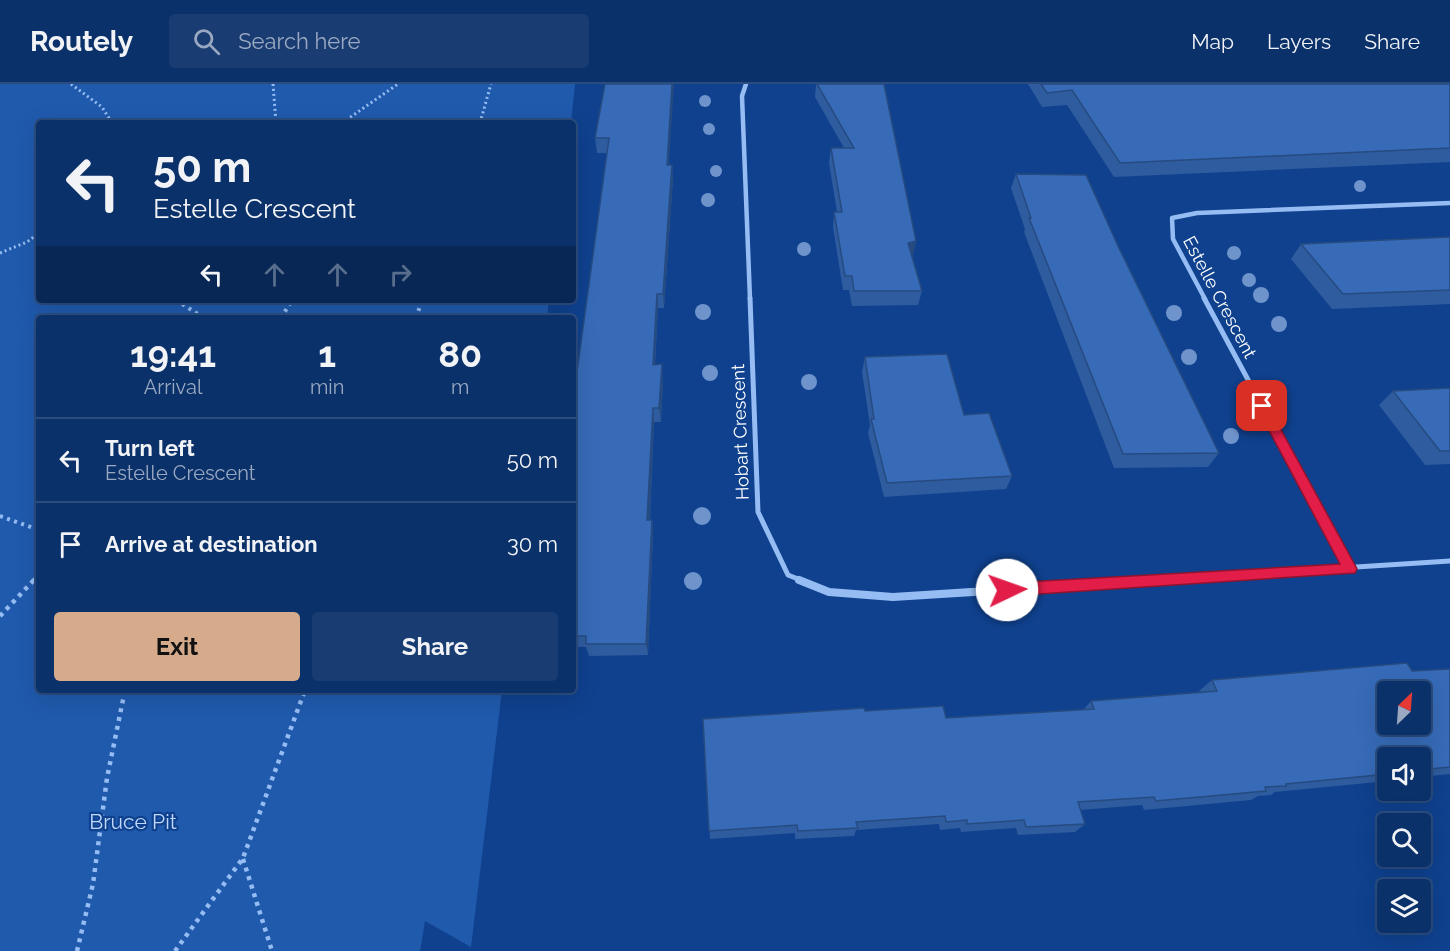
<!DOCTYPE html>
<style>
:root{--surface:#0b316a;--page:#193d72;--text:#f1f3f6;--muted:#9aa9c1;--line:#2b4c7e;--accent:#d6ab8b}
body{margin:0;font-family:Raleway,sans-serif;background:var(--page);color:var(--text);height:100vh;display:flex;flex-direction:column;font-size:22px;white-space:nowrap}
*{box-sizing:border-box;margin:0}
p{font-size:20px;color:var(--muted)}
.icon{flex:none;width:33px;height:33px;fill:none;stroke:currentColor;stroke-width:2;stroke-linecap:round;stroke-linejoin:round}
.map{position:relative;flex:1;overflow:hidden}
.details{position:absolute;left:36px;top:231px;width:540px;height:378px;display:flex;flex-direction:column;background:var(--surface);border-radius:6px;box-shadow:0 6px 24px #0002,0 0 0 2px var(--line)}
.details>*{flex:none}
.guide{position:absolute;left:36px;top:36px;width:540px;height:183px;border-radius:6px;box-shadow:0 6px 24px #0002,0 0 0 2px var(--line);background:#0b316a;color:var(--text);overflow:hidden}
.needle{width:39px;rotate:25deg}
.tools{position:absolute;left:1377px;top:597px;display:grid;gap:12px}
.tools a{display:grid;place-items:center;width:54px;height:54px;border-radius:6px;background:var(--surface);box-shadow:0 6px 24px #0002,0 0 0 2px var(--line);font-size:30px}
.pin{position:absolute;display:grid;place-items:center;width:51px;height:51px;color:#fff;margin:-26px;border-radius:12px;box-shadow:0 3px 9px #0006}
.me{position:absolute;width:66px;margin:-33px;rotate:87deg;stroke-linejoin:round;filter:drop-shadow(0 0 4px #0008)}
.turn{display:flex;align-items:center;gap:21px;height:126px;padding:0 18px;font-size:27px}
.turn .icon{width:78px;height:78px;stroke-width:2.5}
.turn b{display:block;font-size:42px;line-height:51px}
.lanes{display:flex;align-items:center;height:57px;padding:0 18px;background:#0003;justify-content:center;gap:30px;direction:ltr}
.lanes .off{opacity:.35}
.eta{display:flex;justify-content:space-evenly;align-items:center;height:102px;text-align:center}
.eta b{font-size:36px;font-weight:700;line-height:42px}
.primary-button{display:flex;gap:12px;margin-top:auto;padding:12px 18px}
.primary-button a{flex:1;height:69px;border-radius:6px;background:var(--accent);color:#111;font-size:24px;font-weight:700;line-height:69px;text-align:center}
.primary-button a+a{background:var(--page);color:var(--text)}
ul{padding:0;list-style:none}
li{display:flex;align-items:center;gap:18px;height:84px;padding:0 18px;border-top:2px solid var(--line)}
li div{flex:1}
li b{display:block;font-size:22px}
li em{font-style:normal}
header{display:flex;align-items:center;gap:36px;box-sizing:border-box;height:84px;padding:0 30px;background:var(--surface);border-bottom:2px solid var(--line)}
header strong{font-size:28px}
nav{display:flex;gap:33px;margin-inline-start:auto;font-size:21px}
.search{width:420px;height:54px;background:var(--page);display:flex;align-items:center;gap:15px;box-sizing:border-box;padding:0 21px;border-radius:6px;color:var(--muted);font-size:22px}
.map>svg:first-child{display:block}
.green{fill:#205aad}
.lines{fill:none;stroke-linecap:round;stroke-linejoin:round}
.path-far2{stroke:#96bdf3;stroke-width:3;stroke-dasharray:2 3;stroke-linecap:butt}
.path-far1{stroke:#96bdf3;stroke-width:4;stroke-dasharray:3 4.5;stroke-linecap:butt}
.path{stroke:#96bdf3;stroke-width:4.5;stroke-dasharray:4 5;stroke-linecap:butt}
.minor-far2{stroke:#96bdf3;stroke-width:4.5}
.minor-far1{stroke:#96bdf3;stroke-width:5}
.minor{stroke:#96bdf3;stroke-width:8}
.tree{fill:#6f94cc}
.wall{fill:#2f5c9e}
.shaded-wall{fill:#264b81}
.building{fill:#376bb8;stroke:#264b81;stroke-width:1.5;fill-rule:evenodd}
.route{fill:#e11d48;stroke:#92132f;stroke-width:1.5}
.labels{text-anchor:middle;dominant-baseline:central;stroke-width:4.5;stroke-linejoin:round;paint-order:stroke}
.street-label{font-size:18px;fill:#fff;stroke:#0f418e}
.near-park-label{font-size:21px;fill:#bed8fe;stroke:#0f418e}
</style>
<header>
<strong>Routely</strong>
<div class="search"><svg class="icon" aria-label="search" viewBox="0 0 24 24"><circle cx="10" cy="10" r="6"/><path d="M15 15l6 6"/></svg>Search here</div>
<nav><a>Map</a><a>Layers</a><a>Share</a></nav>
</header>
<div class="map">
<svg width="1450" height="867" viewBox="0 0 1450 867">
<rect width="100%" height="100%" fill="#0f418e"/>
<!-- green -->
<path class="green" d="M0,0H575L571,39H39V216H549L547,234H39V606H502L471,863L425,837L420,867H0Z"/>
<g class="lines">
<!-- path-far2 -->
<path class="path-far2" d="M71,0L102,23L112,39
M273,0L276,39
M342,39L398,0
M480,39L491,0
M0,169L27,158L39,149"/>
<!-- path-far1 -->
<path class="path-far1" d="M176,216L204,234
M281,234L292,216
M416,234L422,216
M0,432L39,446
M33,497L39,490"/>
<!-- path -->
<path class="path" d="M0,532L34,496
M243,775L272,867
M77,867L93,800L107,694L125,606
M175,867L243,774L305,606"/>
<!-- minor-far2 -->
<path class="minor-far2" d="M746,0L742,12L750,215
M1205,215L1173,155L1172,134L1197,129L1450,119"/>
<!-- minor-far1 -->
<path class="minor-far1" d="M750,214L758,428L788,491L803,497
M1204,214L1350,485
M1140,497L1450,477"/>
<!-- minor -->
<path class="minor" d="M799,496L829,508L893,513L1163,496"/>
</g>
<!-- trees -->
<g class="tree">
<circle cx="705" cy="17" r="6"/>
<circle cx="709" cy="45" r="6"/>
<circle cx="716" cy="87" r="6"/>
<circle cx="1360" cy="102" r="6"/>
<circle cx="708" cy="116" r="7"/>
<circle cx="804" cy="165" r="7"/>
<circle cx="1234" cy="169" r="7"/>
<circle cx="1249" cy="196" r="7"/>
<circle cx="1261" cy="211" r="8"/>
<circle cx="703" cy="228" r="8"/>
<circle cx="1174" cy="229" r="8"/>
<circle cx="1279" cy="240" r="8"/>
<circle cx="1189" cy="273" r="8"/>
<circle cx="710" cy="289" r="8"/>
<circle cx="809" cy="298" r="8"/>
<circle cx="1231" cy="352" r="8"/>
<circle cx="702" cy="432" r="9"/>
<circle cx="693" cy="497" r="9"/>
</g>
<!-- wall -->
<path class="wall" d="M605,0L669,81H672L673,95L664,224H658L655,281L663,295L661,338H654L650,436H652L653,450L648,571L589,572L586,563H573V317L607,69H597L595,54Z
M816,0H884L916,157L912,172L922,207L918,221L852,222L849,206H843L833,143L834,128H837L829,79L831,64H844L815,13Z
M1028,0H1450V78L1114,93L1067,21L1042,23Z
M1016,90L1118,162L1219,369L1208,383L1114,384L1024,148L1025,145L1011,104Z
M1450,153V220L1332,225L1291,175L1301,160Z
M865,273L964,331L1012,392L1006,405L884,413L868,349L870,341L862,288Z
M1450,304V380L1425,381L1379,321L1393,307Z
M1450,585V690L1420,693V674H1388V697L1275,708L1271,711L1258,712L1251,716L1144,726L1142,721L1080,726L1085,740L1075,748L1018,751L1016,744L961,748L960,744L940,746L939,740L856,746L854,752L795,755V749L710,755L703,635L865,627L946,634L1083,626L1091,617L1200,608L1199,607L1212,596L1412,587Z"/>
<!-- shaded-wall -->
<path class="shaded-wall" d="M672,0H674L668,95L667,81Z
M672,81L673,95L664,224L663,210Z
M916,157L913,171L905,173L908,159Z
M657,210L658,224L654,295L653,281Z
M662,280L663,295L661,338L659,324Z
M653,324L654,338L649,450L647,436Z
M652,436L653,450L648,571L646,560Z"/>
<!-- building -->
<path class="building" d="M605,0H672L667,81H672L670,108L663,210H657L653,281L662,280L659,324H653L647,436H652L646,560H586V552H573V317L609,54H595Z
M817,0H884L916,157L908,159L922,207H854L852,192H845L834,128H842L831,64H854Z
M1041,0H1450V64L1120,79L1072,6L1047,9Z
M1016,90L1086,91L1118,162L1219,369L1123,370L1029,134H1031Z
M1450,153V206L1343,210L1301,160Z
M947,270L964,331L989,329L1012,392L887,399L871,335H874L865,273Z
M1450,304V367H1440L1393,307Z
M1407,579L1412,587L1450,585V683L1420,686V674H1388V690L1286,700V702L1265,703L1266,707L1156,717L1154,713L1078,718L1085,740L1026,743L1024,736L967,740V736L946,738L945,732L856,738L858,744L798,747L797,741L709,747L703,635L864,624L865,627L943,622L946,634L1094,625L1091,617L1217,607L1212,596ZM1388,608H1420V640H1388Z"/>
<!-- route -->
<path class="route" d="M1262,318L1268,322L1355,481L1357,485L1355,489L1007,512L1002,510L1000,506L1002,501L1007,499L1340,480L1256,322Z"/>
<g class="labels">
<!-- street labels -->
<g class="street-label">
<text transform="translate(1220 213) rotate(62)">Estelle Crescent</text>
<text transform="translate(740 348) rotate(-92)">Hobart Crescent</text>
</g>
<!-- near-park labels -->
<g class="near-park-label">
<text x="133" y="737">Bruce Pit</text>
</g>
</g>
</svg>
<div class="tools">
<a><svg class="needle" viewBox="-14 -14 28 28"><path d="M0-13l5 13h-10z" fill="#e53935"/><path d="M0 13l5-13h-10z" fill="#9aa9c1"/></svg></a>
<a><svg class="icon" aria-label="sound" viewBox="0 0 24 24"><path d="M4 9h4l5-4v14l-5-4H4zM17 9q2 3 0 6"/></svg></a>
<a><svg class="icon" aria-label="search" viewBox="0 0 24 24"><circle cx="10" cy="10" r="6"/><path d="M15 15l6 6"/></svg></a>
<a><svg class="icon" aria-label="layers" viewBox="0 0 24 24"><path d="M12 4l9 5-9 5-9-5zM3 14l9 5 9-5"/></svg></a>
</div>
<div class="pin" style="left:1262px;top:322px;background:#d93025"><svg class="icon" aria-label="arrive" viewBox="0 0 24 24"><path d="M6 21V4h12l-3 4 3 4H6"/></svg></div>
<svg class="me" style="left:1007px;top:506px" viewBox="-20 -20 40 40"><circle r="19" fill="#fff"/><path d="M0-13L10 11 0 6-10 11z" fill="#e11d48"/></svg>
<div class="guide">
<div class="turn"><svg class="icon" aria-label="left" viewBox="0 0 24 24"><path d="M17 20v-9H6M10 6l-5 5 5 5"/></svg><div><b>50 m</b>Estelle Crescent</div></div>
<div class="lanes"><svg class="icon" aria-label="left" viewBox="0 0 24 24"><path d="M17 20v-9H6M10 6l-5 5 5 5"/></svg><svg class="icon off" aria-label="ahead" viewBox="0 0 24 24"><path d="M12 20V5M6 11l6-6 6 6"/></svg><svg class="icon off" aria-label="ahead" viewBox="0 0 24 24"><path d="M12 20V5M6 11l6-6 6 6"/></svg><svg class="icon off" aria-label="right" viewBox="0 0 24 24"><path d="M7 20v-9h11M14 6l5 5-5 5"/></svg></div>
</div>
<section class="details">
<div class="eta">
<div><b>19:41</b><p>Arrival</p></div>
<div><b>1</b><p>min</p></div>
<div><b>80</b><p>m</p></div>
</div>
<ul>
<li><svg class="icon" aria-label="left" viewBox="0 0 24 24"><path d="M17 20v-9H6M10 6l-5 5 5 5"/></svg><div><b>Turn left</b><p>Estelle Crescent</p></div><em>50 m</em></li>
<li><svg class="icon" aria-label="arrive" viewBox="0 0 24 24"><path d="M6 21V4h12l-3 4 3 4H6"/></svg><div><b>Arrive at destination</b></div><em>30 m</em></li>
</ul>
<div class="primary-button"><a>Exit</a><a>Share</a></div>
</section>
</div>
